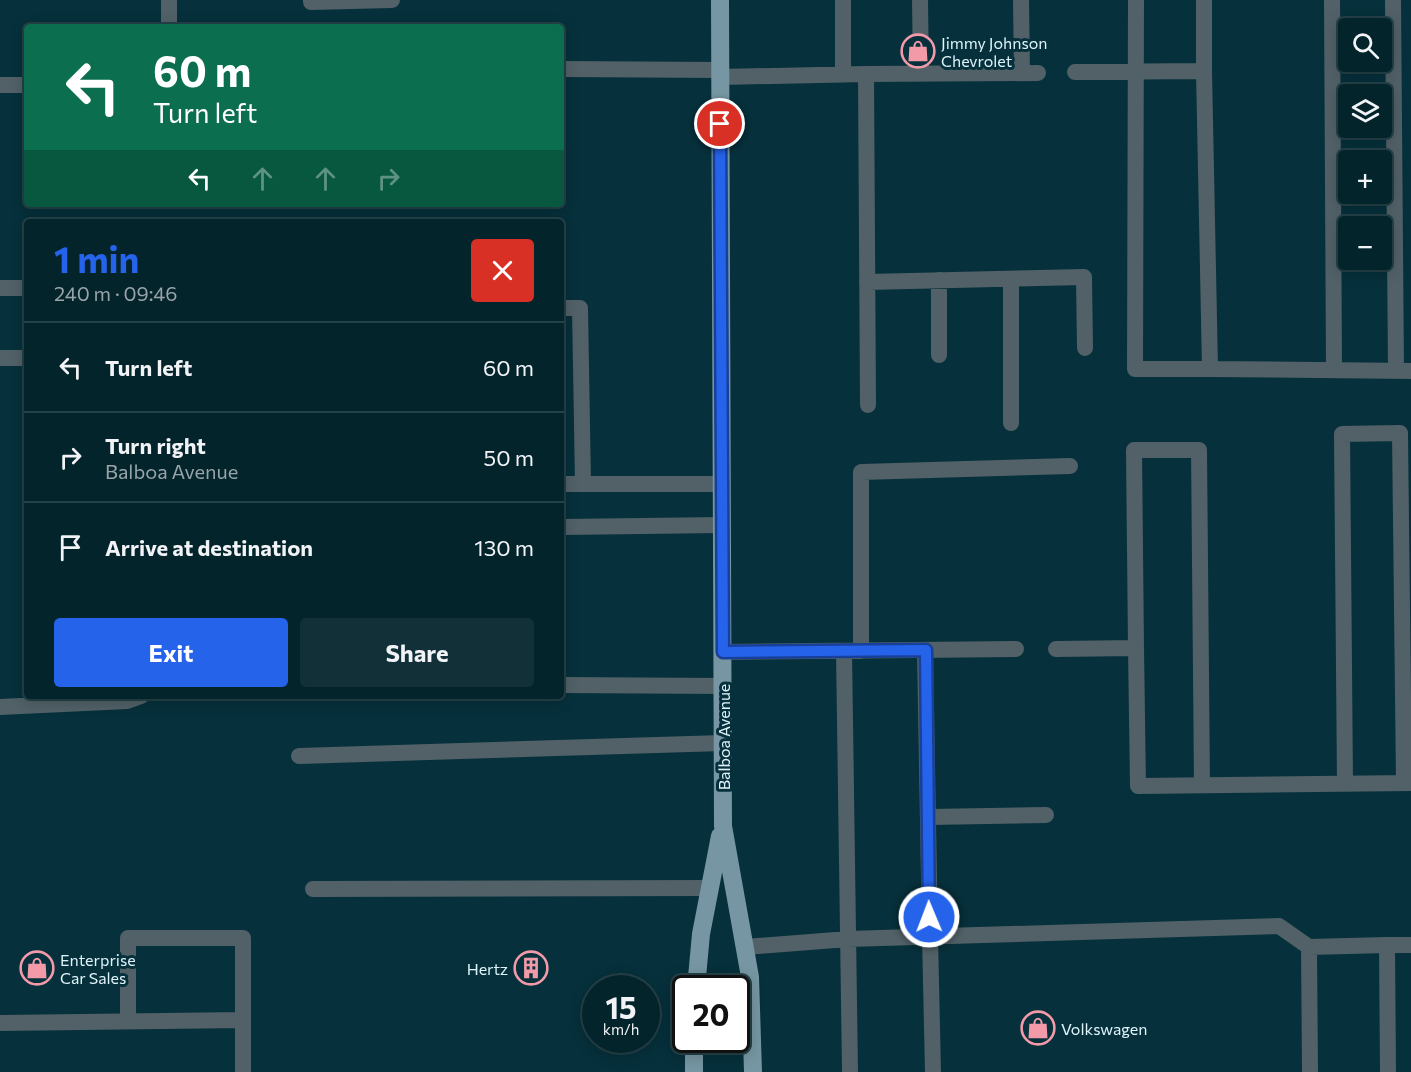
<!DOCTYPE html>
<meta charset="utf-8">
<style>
:root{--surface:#04242c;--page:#123038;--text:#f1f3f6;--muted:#97a4a9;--line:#254148;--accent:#2563eb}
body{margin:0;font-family:Commissioner,sans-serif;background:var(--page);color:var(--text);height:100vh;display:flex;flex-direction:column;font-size:22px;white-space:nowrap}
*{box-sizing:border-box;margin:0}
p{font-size:20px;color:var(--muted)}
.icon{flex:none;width:33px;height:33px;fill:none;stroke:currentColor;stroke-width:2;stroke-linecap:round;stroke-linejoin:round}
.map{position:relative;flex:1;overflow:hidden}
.details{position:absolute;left:24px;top:219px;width:540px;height:480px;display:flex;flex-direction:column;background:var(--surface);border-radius:6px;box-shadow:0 3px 15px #0003,0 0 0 2px var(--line)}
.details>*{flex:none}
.top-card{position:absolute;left:24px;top:24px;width:540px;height:183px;border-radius:6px;box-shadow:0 3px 15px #0003,0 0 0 2px var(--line);background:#0b6e4f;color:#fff;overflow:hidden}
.tools{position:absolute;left:1338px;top:18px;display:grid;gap:12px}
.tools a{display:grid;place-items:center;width:54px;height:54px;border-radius:6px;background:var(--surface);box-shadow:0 3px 15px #0003,0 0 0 2px var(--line);font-size:30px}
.speed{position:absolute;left:582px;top:975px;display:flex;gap:12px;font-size:30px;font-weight:700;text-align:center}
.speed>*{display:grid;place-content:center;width:78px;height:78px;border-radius:50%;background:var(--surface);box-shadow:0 3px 15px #0003,0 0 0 2px var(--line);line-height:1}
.speed small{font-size:15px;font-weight:400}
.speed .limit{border:3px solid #111;border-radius:9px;background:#fff;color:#111}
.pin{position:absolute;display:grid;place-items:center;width:51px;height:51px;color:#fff;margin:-26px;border:3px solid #fff;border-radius:50%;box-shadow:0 2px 6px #0007}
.me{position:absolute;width:66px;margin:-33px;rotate:359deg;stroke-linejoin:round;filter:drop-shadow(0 0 4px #0008)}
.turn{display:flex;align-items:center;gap:21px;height:126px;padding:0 30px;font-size:27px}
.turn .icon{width:78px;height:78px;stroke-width:2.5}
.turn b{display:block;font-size:42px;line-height:51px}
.lanes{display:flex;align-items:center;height:57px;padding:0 30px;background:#0003;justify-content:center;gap:30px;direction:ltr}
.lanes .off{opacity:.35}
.round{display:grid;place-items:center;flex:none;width:63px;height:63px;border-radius:6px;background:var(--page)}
.summary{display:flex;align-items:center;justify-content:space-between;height:102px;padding:0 30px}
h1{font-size:36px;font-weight:700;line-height:45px;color:var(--accent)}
.primary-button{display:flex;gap:12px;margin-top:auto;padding:12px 30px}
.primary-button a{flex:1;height:69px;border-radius:6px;background:var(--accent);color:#fff;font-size:24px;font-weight:700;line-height:69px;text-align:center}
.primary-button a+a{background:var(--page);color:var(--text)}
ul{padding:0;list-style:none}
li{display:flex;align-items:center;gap:18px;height:90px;padding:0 30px;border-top:2px solid var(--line)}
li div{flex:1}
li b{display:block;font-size:22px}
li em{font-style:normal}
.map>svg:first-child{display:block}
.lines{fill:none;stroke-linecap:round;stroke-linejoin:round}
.lane{stroke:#516167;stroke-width:16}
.primary{stroke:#7596a2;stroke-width:18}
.route-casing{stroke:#184099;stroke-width:15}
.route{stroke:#2563eb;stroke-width:10}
.labels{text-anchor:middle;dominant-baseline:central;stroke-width:6;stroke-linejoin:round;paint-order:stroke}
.poi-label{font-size:16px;fill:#def3fa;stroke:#06303b;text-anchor:start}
.street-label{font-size:16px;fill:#def3fa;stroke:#06303b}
</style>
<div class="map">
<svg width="1411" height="1072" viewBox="0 0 1411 1072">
<rect width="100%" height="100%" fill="#06303b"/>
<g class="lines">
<!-- lane -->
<path class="lane" d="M169,0V27
M311,0V2L392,0
M843,0V74
M920,0L921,73
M1021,0L1022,73
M1136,0L1135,369H1210
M1332,0L1334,370
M1393,0L1396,371
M561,69L720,70
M1204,71V0
M1075,72L1204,71L1210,369L1411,371
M866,74L1038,73
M720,77L866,74L868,405
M0,85H27
M1011,279V423
M939,280V355
M867,282L1084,277L1085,348
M0,288H27
M561,308H580L583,484
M0,358H27
M561,484H722
M561,527L722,525
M1136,648L1134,450H1199L1202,785
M1056,649L1136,648L1138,786L1411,783
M925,650L930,937L933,1072
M844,651L850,1072
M861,651V472L1070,466
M723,652L1016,649
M561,685L723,686
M0,707L127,701L141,696
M299,756L723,743
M1345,784L1342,434L1400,433L1404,783
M928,817L1046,815
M313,889L710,888
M745,947L848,939L1279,926L1309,947
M0,1023L243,1020V938H128V1021
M243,1072V1020
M1310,1072L1309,947L1387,945
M1388,1072L1387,945H1411"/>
<!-- primary -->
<path class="primary" d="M720,0L723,826L750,977L753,1072
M696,988L701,934L720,836
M694,1072V1040"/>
</g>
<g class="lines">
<!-- route casing -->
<g class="route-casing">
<path id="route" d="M720,124L723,652L926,650L929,917"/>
</g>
<!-- route -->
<use href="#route" class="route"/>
</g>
<!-- icons -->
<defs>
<g id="shop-ring" transform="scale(1.725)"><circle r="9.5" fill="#06303b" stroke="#f39aa9" stroke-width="1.5"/><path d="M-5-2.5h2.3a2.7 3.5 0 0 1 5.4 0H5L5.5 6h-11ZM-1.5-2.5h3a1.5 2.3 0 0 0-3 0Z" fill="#f39aa9"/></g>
<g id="building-ring" transform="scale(1.725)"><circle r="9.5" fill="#06303b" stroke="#f39aa9" stroke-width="1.5"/><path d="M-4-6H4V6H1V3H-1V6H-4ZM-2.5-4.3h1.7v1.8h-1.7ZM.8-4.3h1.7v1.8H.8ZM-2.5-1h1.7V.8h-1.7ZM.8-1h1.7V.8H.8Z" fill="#f39aa9"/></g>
</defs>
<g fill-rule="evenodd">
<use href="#shop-ring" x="918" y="51"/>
<use href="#shop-ring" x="37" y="968"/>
<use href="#building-ring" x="531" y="968"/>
<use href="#shop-ring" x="1038" y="1028"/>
</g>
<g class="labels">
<!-- poi labels -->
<g class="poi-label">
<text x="941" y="42">Jimmy Johnson<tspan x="941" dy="18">Chevrolet</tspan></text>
<text x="60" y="959">Enterprise<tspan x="60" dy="18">Car Sales</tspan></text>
<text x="508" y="968" text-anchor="end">Hertz</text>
<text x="1061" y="1028">Volkswagen</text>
</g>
<!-- street labels -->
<g class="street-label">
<text transform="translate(723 737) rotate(-90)">Balboa Avenue</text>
</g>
</g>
</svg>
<div class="tools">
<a><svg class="icon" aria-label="search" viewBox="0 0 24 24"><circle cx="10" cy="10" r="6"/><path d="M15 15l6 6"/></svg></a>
<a><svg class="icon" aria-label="layers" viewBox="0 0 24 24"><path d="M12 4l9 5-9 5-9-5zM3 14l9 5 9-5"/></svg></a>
<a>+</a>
<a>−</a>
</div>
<div class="speed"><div>15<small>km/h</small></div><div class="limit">20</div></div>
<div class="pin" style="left:720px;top:124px;background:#d93025"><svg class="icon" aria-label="arrive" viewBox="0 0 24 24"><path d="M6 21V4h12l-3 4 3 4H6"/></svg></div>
<svg class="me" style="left:929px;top:917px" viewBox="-20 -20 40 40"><circle r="17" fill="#2563eb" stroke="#fff" stroke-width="3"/><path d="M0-11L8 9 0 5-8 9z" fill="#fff"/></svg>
<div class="top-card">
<div class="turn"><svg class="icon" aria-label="left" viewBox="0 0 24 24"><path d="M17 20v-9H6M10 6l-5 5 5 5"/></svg><div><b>60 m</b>Turn left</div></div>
<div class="lanes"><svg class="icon" aria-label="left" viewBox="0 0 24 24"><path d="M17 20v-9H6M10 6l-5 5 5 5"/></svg><svg class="icon off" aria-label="ahead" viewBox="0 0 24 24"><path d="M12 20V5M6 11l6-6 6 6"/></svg><svg class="icon off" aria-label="ahead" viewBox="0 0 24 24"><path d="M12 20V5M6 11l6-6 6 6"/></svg><svg class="icon off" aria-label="right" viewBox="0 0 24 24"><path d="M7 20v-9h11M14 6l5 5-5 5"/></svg></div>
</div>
<section class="details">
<div class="summary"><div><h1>1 min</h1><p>240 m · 09:46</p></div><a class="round" style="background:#d93025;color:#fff"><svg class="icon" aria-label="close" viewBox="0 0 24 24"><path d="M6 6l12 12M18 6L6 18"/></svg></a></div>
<ul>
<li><svg class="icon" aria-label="left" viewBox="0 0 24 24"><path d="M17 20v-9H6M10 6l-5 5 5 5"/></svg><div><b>Turn left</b></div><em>60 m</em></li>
<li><svg class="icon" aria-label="right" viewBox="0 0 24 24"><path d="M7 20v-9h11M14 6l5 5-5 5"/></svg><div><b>Turn right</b><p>Balboa Avenue</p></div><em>50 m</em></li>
<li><svg class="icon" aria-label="arrive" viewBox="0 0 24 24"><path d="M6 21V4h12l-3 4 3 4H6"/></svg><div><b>Arrive at destination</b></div><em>130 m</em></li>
</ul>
<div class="primary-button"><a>Exit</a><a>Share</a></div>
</section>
</div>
